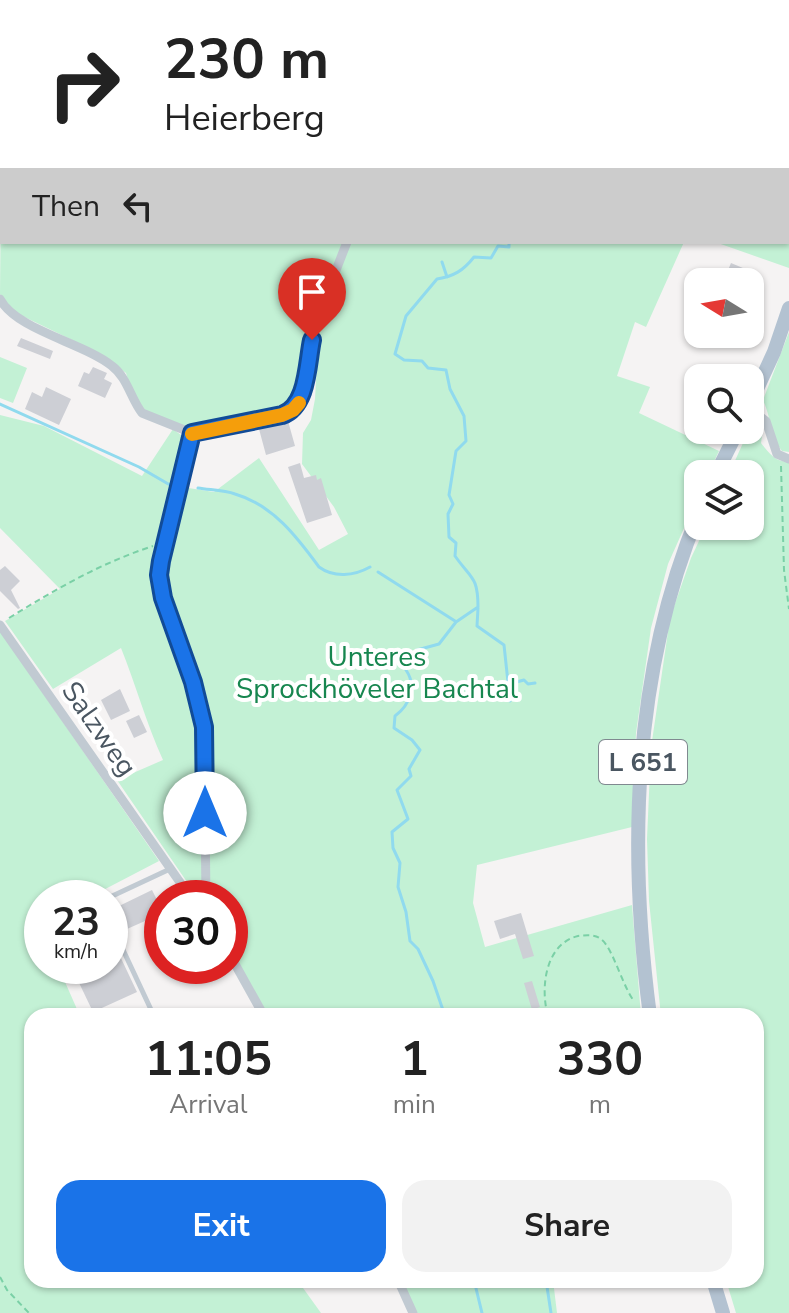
<!DOCTYPE html>
<meta charset="utf-8">
<style>
:root{--surface:#fff;--page:#f2f2f2;--text:#222;--muted:#767676;--accent:#1a73e8}
body{margin:0;font-family:"Nunito Sans",sans-serif;background:var(--page);color:var(--text);height:100vh;display:flex;flex-direction:column;font-size:30px;white-space:nowrap}
*{box-sizing:border-box;margin:0}
p{font-size:26px;color:var(--muted)}
.icon{flex:none;width:44px;height:44px;fill:none;stroke:currentColor;stroke-width:2;stroke-linecap:round;stroke-linejoin:round}
.map{position:relative;flex:1;overflow:hidden}
.details{position:absolute;left:24px;top:1008px;width:740px;height:280px;display:flex;flex-direction:column;background:var(--surface);border-radius:24px;box-shadow:0 2px 6px #0004}
.details>*{flex:none}
.top-card{position:absolute;left:0px;top:0px;width:790px;height:244px;box-shadow:0 2px 6px #0004;background:#fff;color:var(--text);overflow:hidden}
.needle{width:52px;rotate:281deg}
.controls{position:absolute;left:684px;top:268px;display:grid;gap:16px}
.controls a{display:grid;place-items:center;width:80px;height:80px;border-radius:16px;background:var(--surface);box-shadow:0 2px 6px #0004;font-size:40px}
.speed{position:absolute;left:24px;top:880px;display:flex;gap:16px;font-size:40px;font-weight:700;text-align:center}
.speed>*{display:grid;place-content:center;width:104px;height:104px;border-radius:50%;background:var(--surface);box-shadow:0 2px 6px #0004;line-height:1}
.speed small{font-size:20px;font-weight:400}
.speed .limit{border:12px solid #d22;background:#fff;color:#111}
.pin{position:absolute;display:grid;place-items:center;width:68px;height:68px;color:#fff;margin:-82px -34px;border-radius:50% 50% 50% 0;rotate:-45deg;box-shadow:0 0 8px #0007}
.pin .icon{rotate:45deg}
.me{position:absolute;width:88px;margin:-44px;rotate:0deg;stroke-linejoin:round;filter:drop-shadow(0 0 6px #0008)}
.turn{display:flex;align-items:center;gap:28px;height:168px;padding:0 32px;font-size:36px}
.turn .icon{width:104px;height:104px;stroke-width:2.5}
.turn b{display:block;font-size:56px;line-height:68px}
.then{display:flex;align-items:center;height:76px;padding:0 32px;background:#0003;gap:16px;font-size:30px}
.eta{display:flex;justify-content:space-evenly;align-items:center;height:136px;text-align:center}
.eta b{font-size:48px;font-weight:700;line-height:56px}
.cta{display:flex;gap:16px;margin-top:auto;padding:16px 32px}
.cta a{flex:1;height:92px;border-radius:24px;background:var(--accent);color:#fff;font-size:32px;font-weight:700;line-height:92px;text-align:center}
.cta a+a{background:var(--page);color:var(--text)}
.map>svg:first-child{display:block}
.green{fill:#c3f1d5}
.lines{fill:none;stroke-linecap:round;stroke-linejoin:round}
.stream{stroke:#90daee;stroke-width:3}
.building{fill:#cdcfd5}
.path{stroke:#7ad0a6;stroke-width:2;stroke-dasharray:6 4;stroke-linecap:butt}
.lane{stroke:#c1cad2;stroke-width:5}
.street{stroke:#c1cad2;stroke-width:9}
.primary{stroke:#b3c2d1;stroke-width:14}
.route-casing{stroke:#114b97;stroke-width:20}
.route{stroke:#1a73e8;stroke-width:14}
.slow{stroke:#f59e0b;stroke-width:14}
.labels{text-anchor:middle;dominant-baseline:central;stroke-width:8;stroke-linejoin:round;paint-order:stroke}
.shield{fill:#fff;stroke:#808990;stroke-width:2}
.shield-label{font-size:26px;font-weight:bold;fill:#4a5661}
.park-label{font-size:28px;fill:#17864f;stroke:#fff}
.street-label{font-size:28px;fill:#4a5661;stroke:#fff}
</style>
<div class="map">
<svg width="789" height="1313" viewBox="0 0 789 1313">
<rect width="100%" height="100%" fill="#f5f3f3"/>
<!-- green -->
<path class="green" d="M202,0H494L493,2Z
M498,0H776L778,2H498Z
M788,74H789V268L715,242H788Z
M2,83V242H345L328,277L295,397L276,413L191,431L137,410L126,373L101,354L8,309L0,294Z
M350,242H684L646,327L635,322L617,376L650,387L639,413L719,451L708,474H698V497L668,564L651,628L636,733L632,827L477,865L473,903L485,947L632,905L641,1016H269L230,951V898H209L205,724L160,576L182,487L214,492L259,458L319,550L348,534L334,507L302,464L303,433L311,420L315,399L317,363L307,361L309,352Z
M789,332V452L782,451C772,439 770,415 763,400Z
M0,357L27,368L13,403L0,398Z
M0,415L44,426L142,476L173,429L189,441L156,577L203,729V898H198L117,780L163,760C146,723 136,685 121,648L53,689L5,621L60,589L0,528Z
M752,423L763,429L761,443C769,453 775,462 789,462V1313H736L726,1280H756V1016H661L649,901L647,839L651,748L670,618L691,558L706,526H750V474H729Z
M0,631L159,861L88,898H42V966H58L80,1016H32V1280H300L298,1281L321,1313H0Z
M402,1280H553L557,1313H417Z"/>
<g class="lines">
<!-- stream -->
<path class="stream" d="M543,0V2
M442,262L447,277
M0,404L139,467L170,485
M198,488C210,490 224,490 235,494C273,505 297,537 319,567C334,578 354,576 370,567
M378,572L455,621
M478,608L477,626L504,645L510,701
M509,684L524,680L528,684L535,683
M445,1016L433,981L418,949L410,941L406,912L398,887L400,863L393,848L392,832L408,819L397,790L411,776L409,769L420,750L412,740L394,728L395,716C410,705 417,686 406,670L417,650L439,644L456,622L478,607C478,576 471,579 455,556L456,543L449,537L448,514L453,504L449,495L456,451L466,441L464,416L450,389L446,370L428,368L422,361L404,360L395,354L406,316L437,279C454,276 463,271 474,257L491,258L498,246L509,247V242
M474,1280L482,1313
M546,1280L551,1313"/>
</g>
<!-- building -->
<path class="building" d="M731,263L750,271L746,282H723Z
M21,338L53,351L50,359L17,346Z
M93,367L107,373L104,379L112,383L105,398L78,386L84,372L89,374Z
M46,387L71,399L59,425L25,409L32,392L42,397Z
M288,421L295,446L266,455L259,429Z
M300,463L304,478L316,475L317,480L321,478L332,515L307,523L288,467Z
M5,566L20,581L11,590L20,608L18,609L0,591V570Z
M79,682L85,694L69,702L64,692Z
M120,689L130,711L111,720L101,700Z
M139,715L147,732L134,738L126,721Z
M152,890L162,910V956L145,921L127,929L117,907Z
M521,913L534,956L523,959L515,934L500,939L494,921Z
M110,935L137,992L93,1012L71,966H110Z
M532,981L540,1007L532,1010L524,983Z"/>
<g class="lines">
<!-- path -->
<path class="path" d="M781,466L784,570L789,609
M9,618C56,589 101,563 153,546
M548,1016C540,988 545,944 578,936C586,935 596,934 602,940C613,949 623,987 634,1001
M0,1277L7,1290L29,1313"/>
<!-- lane -->
<path class="lane" d="M108,898L170,869
M110,922L154,1016"/>
<!-- street -->
<path class="street" d="M70,0V2
M495,2L496,0
M0,81L2,80
M0,299C16,330 84,343 112,366C127,377 131,399 142,413L192,433L159,575L163,598L193,682L204,727L206,898
M750,409L766,421L777,454L789,459
M192,433L282,415L293,410L301,397L317,319L347,242
M0,625L191,898
M230,955L264,1016
M398,1280L413,1313"/>
<!-- primary -->
<path class="primary" d="M750,404L774,352L789,308
M716,474L738,430
M650,1016C628,849 633,672 698,515
M713,1280L723,1313"/>
</g>
<g class="lines">
<!-- route casing -->
<g class="route-casing">
<path id="route" d="M205,813L204,727L193,682L163,598L159,575L161,561L192,433L282,415C308,406 307,363 312,340"/>
</g>
<!-- route -->
<use href="#route" class="route"/>
<!-- slow -->
<path class="slow" d="M192,434L282,415L293,410L299,403"/>
</g>
<g class="labels">
<!-- shield labels -->
<rect class="shield" x="599" y="740" width="88" height="44" rx="6"/>
<g class="shield-label">
<text x="643" y="762">L 651</text>
</g>
<!-- park labels -->
<g class="park-label">
<text x="377" y="657">Unteres<tspan x="377" dy="32">Sprockhöveler Bachtal</tspan></text>
</g>
<!-- street labels -->
<g class="street-label">
<text transform="translate(99 729) rotate(55)">Salzweg</text>
</g>
</g>
</svg>
<div class="controls">
<a><svg class="needle" viewBox="-14 -14 28 28"><path d="M0-13l5 13h-10z" fill="#e53935"/><path d="M0 13l5-13h-10z" fill="#767676"/></svg></a>
<a><svg class="icon" aria-label="search" viewBox="0 0 24 24"><circle cx="10" cy="10" r="6"/><path d="M15 15l6 6"/></svg></a>
<a><svg class="icon" aria-label="layers" viewBox="0 0 24 24"><path d="M12 4l9 5-9 5-9-5zM3 14l9 5 9-5"/></svg></a>
</div>
<div class="speed"><div>23<small>km/h</small></div><div class="limit">30</div></div>
<div class="pin" style="left:312px;top:340px;background:#d93025"><svg class="icon" aria-label="arrive" viewBox="0 0 24 24"><path d="M6 21V4h12l-3 4 3 4H6"/></svg></div>
<svg class="me" style="left:205px;top:813px" viewBox="-20 -20 40 40"><circle r="19" fill="#fff"/><path d="M0-13L10 11 0 6-10 11z" fill="#1a73e8"/></svg>
<div class="top-card">
<div class="turn"><svg class="icon" aria-label="right" viewBox="0 0 24 24"><path d="M7 20v-9h11M14 6l5 5-5 5"/></svg><div><b>230 m</b>Heierberg</div></div>
<div class="then">Then<svg class="icon" aria-label="left" viewBox="0 0 24 24"><path d="M17 20v-9H6M10 6l-5 5 5 5"/></svg></div>
</div>
<section class="details">
<div class="eta">
<div><b>11:05</b><p>Arrival</p></div>
<div><b>1</b><p>min</p></div>
<div><b>330</b><p>m</p></div>
</div>
<div class="cta"><a>Exit</a><a>Share</a></div>
</section>
</div>
